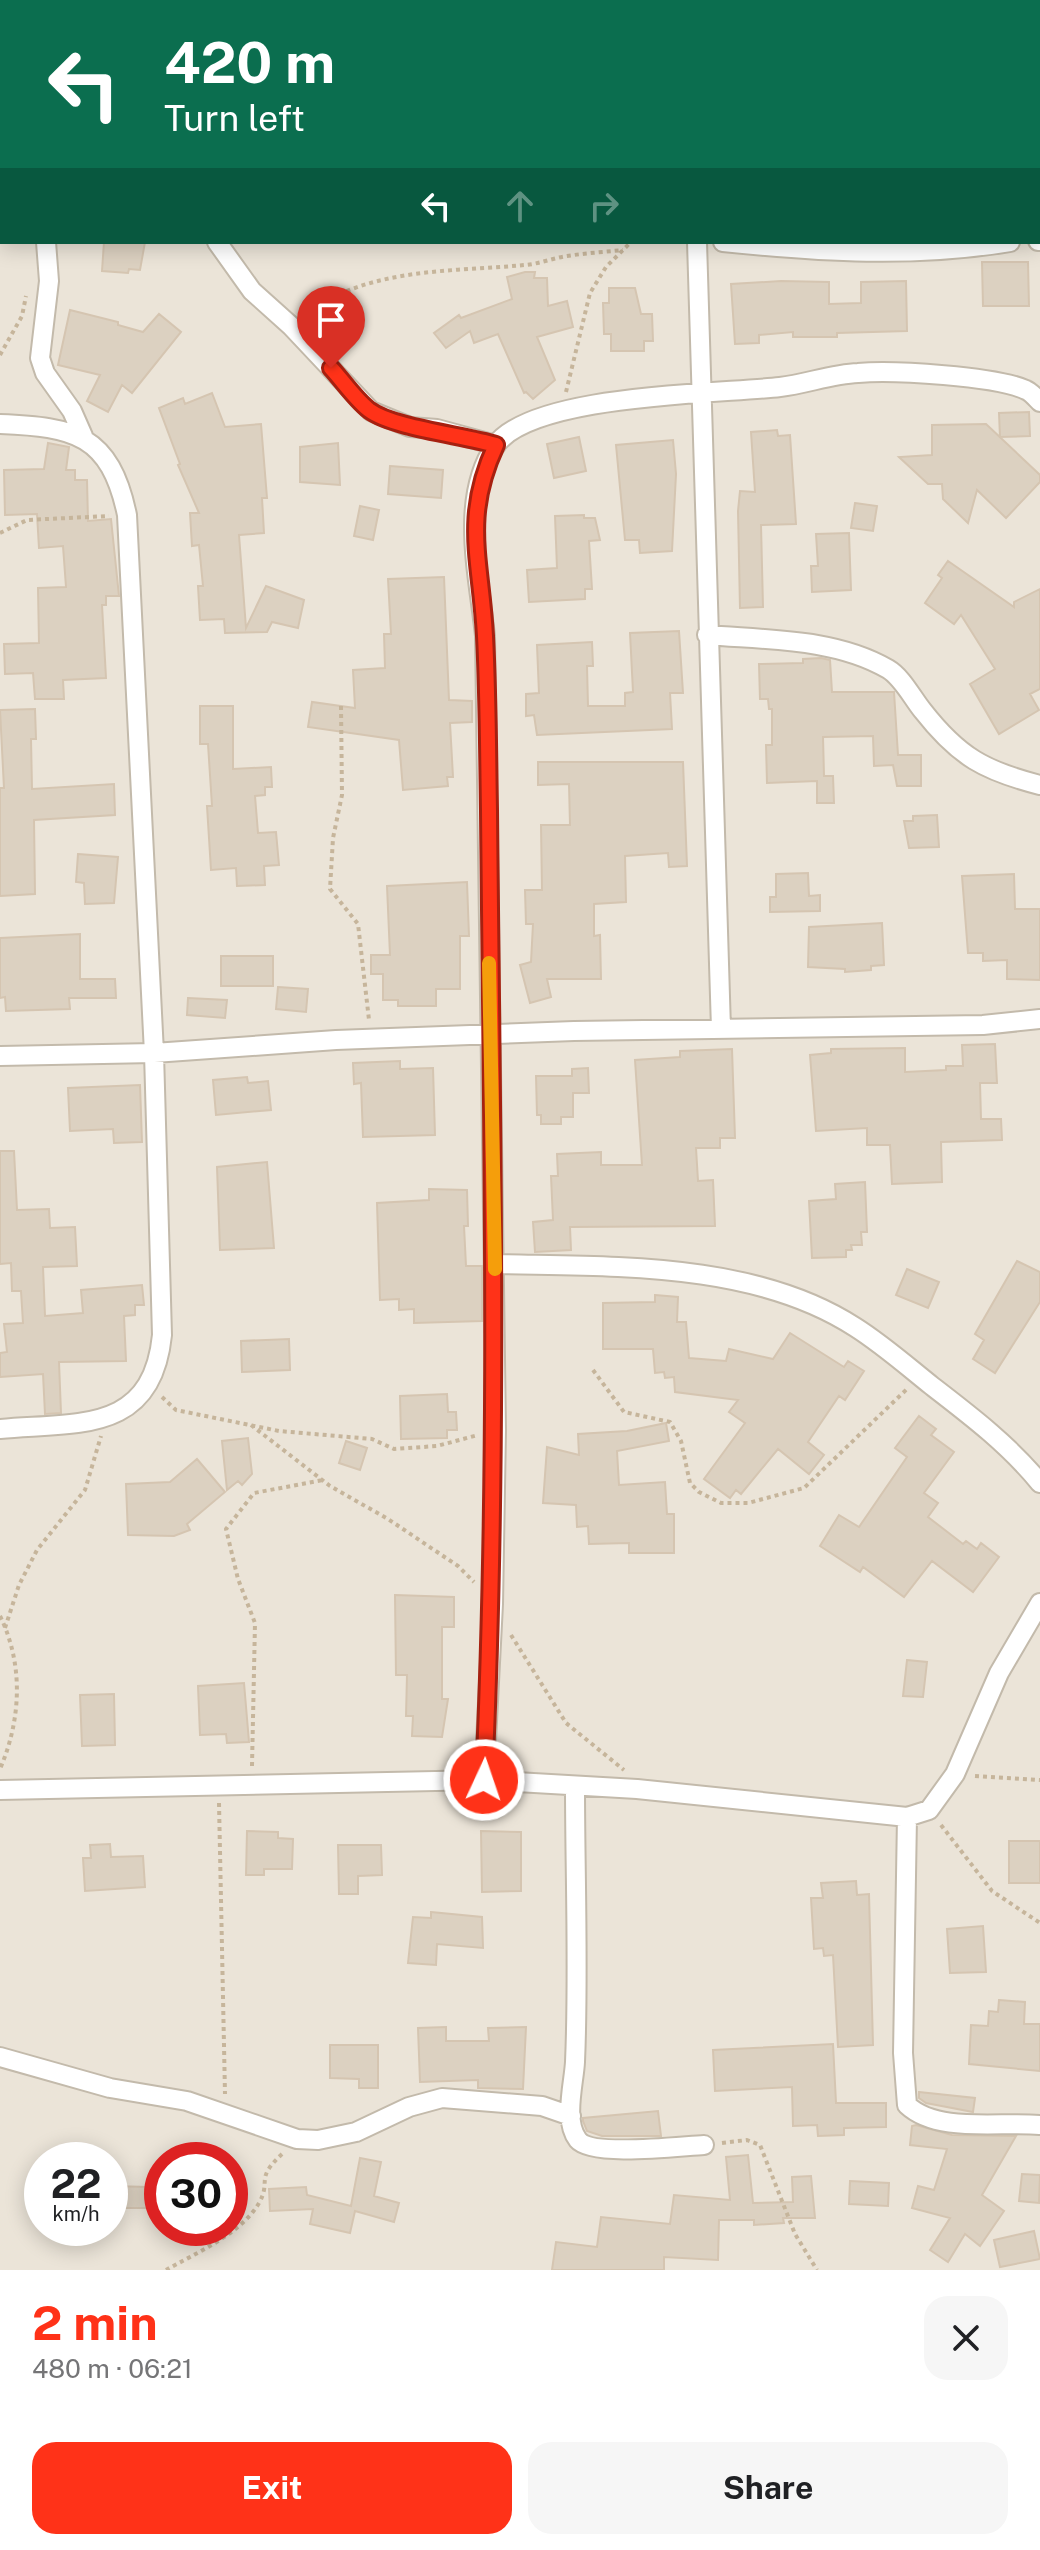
<!DOCTYPE html>
<meta charset="utf-8">
<style>
:root{--surface:#fff;--page:#f6f6f6;--text:#202124;--muted:#757577;--accent:#ff3218}
body{margin:0;font-family:"Public Sans",sans-serif;background:var(--page);color:var(--text);height:100vh;display:flex;flex-direction:column;font-size:30px;white-space:nowrap}
*{box-sizing:border-box;margin:0}
p{font-size:26px;color:var(--muted)}
.icon{flex:none;width:44px;height:44px;fill:none;stroke:currentColor;stroke-width:2;stroke-linecap:round;stroke-linejoin:round}
.map{position:relative;height:2270px;overflow:hidden}
.side{display:flex;flex-direction:column;background:var(--surface);flex:1}
.side>*{flex:none}
.hud{position:absolute;left:0px;top:0px;width:1040px;height:244px;box-shadow:0 4px 20px #0003;background:#0b6e4f;color:#fff;overflow:hidden}
.speed{position:absolute;left:24px;top:2142px;display:flex;gap:16px;font-size:40px;font-weight:700;text-align:center}
.speed>*{display:grid;place-content:center;width:104px;height:104px;border-radius:50%;background:var(--surface);box-shadow:0 4px 20px #0003;line-height:1}
.speed small{font-size:20px;font-weight:400}
.speed .limit{border:12px solid #d22;background:#fff;color:#111}
.pin{position:absolute;display:grid;place-items:center;width:68px;height:68px;color:#fff;margin:-82px -34px;border-radius:50% 50% 50% 0;rotate:-45deg;box-shadow:0 0 8px #0007}
.pin .icon{rotate:45deg}
.me{position:absolute;width:88px;margin:-44px;rotate:3deg;stroke-linejoin:round;filter:drop-shadow(0 0 6px #0008)}
.turn{display:flex;align-items:center;gap:28px;height:168px;padding:0 32px;font-size:36px}
.turn .icon{width:104px;height:104px;stroke-width:2.5}
.turn b{display:block;font-size:56px;line-height:68px}
.lanes{display:flex;align-items:center;height:76px;padding:0 32px;background:#0003;justify-content:center;gap:40px;direction:ltr}
.lanes .off{opacity:.35}
.round{display:grid;place-items:center;flex:none;width:84px;height:84px;border-radius:24px;background:var(--page)}
.headline{display:flex;align-items:center;justify-content:space-between;height:136px;padding:0 32px}
h1{font-size:48px;font-weight:700;line-height:60px;color:var(--accent)}
.primary-button{display:flex;gap:16px;margin-top:auto;padding:16px 32px}
.primary-button a{flex:1;height:92px;border-radius:24px;background:var(--accent);color:#fff;font-size:32px;font-weight:700;line-height:92px;text-align:center}
.primary-button a+a{background:var(--page);color:var(--text)}
.map>svg:first-child{display:block}
.residential{fill:#ebe4d8;fill-rule:evenodd}
.building{fill:#dcd1c1;stroke:#d5c5b1;stroke-width:2}
.lines{fill:none;stroke-linecap:round;stroke-linejoin:round}
.minor-casing{stroke:#c3baab;stroke-width:22}
.path{stroke:#c6b59b;stroke-width:4;stroke-dasharray:4 4;stroke-linecap:butt}
.minor{stroke:#fff;stroke-width:18}
.route-casing{stroke:#a62010;stroke-width:20}
.route{stroke:#ff3218;stroke-width:14}
.slow{stroke:#f59e0b;stroke-width:14}
</style>
<div class="map">
<svg width="1040" height="2270" viewBox="0 0 1040 2270">
<rect width="100%" height="100%" fill="#f6f2ea"/>
<!-- residential -->
<path class="residential" d="M0,0H1040V2270H0ZM2,2H1038V242H2ZM42,2160H110V2228H42ZM162,2160H230V2228H162Z"/>
<!-- building -->
<path class="building" d="M104,242H145L140,270L129,269L128,273L102,271Z
M982,262H1028L1029,306H983Z
M525,272H535L534,278H547L548,306L567,301L573,327L537,337L555,380L533,399L526,392L524,393L498,334L474,343L470,331L446,348L434,333L459,315L461,318L512,299L507,277Z
M781,281L829,282V304L861,303V282L906,281L907,331L837,333V337H793V332L759,335V343L735,344L731,284Z
M609,288H635L641,314H652L653,341H644V351H611V334H604L603,303H609Z
M70,310L118,322V325L143,332L159,314L181,332L132,393L122,385L108,412L87,401L100,375L58,365Z
M212,393L225,427L261,424L267,498H262L264,533L239,535L246,628L266,586L304,600L298,628L272,622L267,632L225,633L224,619L200,620L198,586H203L199,545L192,546L190,513H199L178,465L180,464L159,408L183,398L185,404Z
M1029,412L1030,436L1000,437L999,413Z
M986,424L1040,475V482L1006,518L977,490L968,523L943,499L942,484H928L899,457L932,455V425Z
M777,430L778,436L790,435L796,524L761,525L763,607L740,608L738,511L740,491L755,492L751,432Z
M579,437L586,471L554,478L547,444Z
M673,440L676,474L672,551L640,553L639,540H625L616,445Z
M48,443L69,447L66,470H75V480H87L88,521L111,519L119,596H106V605H102L106,678L63,680L64,699H35L33,673L5,674L4,644L39,643L38,588L66,587L63,546L39,548L37,514L5,515L4,470L44,469Z
M338,443L340,485L300,482V447Z
M390,466L443,470L441,498L388,494Z
M855,503L877,506L873,531L851,528Z
M360,506L379,510L373,540L354,536Z
M584,515V518H595L600,540L589,541L592,589H585V599L529,602L527,570L557,568L555,516Z
M849,533L851,590L812,592L811,566H818L816,534Z
M948,561L1014,607V602L1040,589V689L1030,694L1039,710L999,734L970,684L995,669L961,615L954,624L925,603L942,578L938,575Z
M444,577L449,700L472,701V722L450,723L453,777H447L448,786L403,790L399,740L308,727L312,702L355,708L353,670L385,668L384,634H391L388,579Z
M679,631L683,693H670L672,729L537,735L534,715L526,716V694L539,693L537,645L592,642L593,666H587L588,706H625V693L633,692L630,633Z
M821,658L830,660L832,692H894L898,755H921V786H897L893,765L874,766L873,736L823,737L824,776H833L834,803H817V781L767,783L766,745H772V709H769L768,699H760L759,664L803,663V659Z
M200,706H233V769L271,767L272,787H265V795L255,796L258,833L276,832L279,865L264,866L265,885L237,886L236,868L211,870L207,806H212L208,744H200Z
M35,709L36,739H31L32,789L114,784L115,815L34,820L35,894L0,896V788H4L0,710Z
M538,762H683L687,866L669,867L668,853L625,856L626,902L594,904V936L600,935L601,979H547L551,997L530,1003L520,965L531,962L533,924H526L525,890H542L541,825H570L569,784L538,785Z
M937,815L939,847L909,848L904,821H913V816Z
M78,854L118,857L114,903L85,904L84,883L76,882Z
M808,873L809,896L820,895V911L770,912V897H776V874Z
M1014,874L1015,909H1040V980L1007,979V960L983,961V953H968L962,876Z
M467,882L469,936H460V989H436V1006H398V1000H383V974H371V955H390L387,886Z
M882,923L884,965L871,966V970L845,972V969L808,967L809,927Z
M80,934V979H115L116,998H69L70,1009L6,1011L5,997L0,998V938Z
M221,956H273V986H221Z
M278,987L308,989L306,1012L276,1009Z
M188,998L227,1000L225,1018L187,1015Z
M995,1044L997,1083H980L981,1119H1001L1002,1140L941,1142L942,1182L892,1184L890,1145H867V1128L816,1131L810,1055L831,1053V1049L905,1048V1072L946,1070V1066H963L962,1045Z
M732,1049L735,1138H720V1148H696L698,1181L713,1180L715,1226L570,1227L571,1250L535,1252L533,1222L553,1220L551,1176H558L557,1154L601,1152V1165H642L635,1060L680,1057V1051Z
M400,1061V1069L433,1068L435,1135L363,1137L361,1083L354,1084L353,1063Z
M588,1068L589,1093H573V1117H561V1124H541V1115H537L536,1076H572V1069Z
M247,1077L248,1083L268,1081L271,1110L216,1115L213,1080Z
M140,1085L142,1142L114,1143L113,1129L70,1131L68,1088Z
M0,1151H14L17,1210L49,1209L50,1228L75,1227L77,1266L43,1267L45,1316L83,1313L81,1290L142,1285L144,1305H135V1315L124,1316L126,1361L59,1362L61,1413L45,1414L43,1374L0,1377V1353L7,1352L4,1324L23,1323L21,1291H12L11,1263L0,1264Z
M267,1162L274,1248L220,1250L217,1167Z
M865,1182L867,1232H861L862,1245H851L852,1250H846V1257L812,1258L809,1201L836,1199L835,1184Z
M429,1189L467,1190L468,1226H464L466,1266H482V1321L414,1323V1309L399,1310V1299L380,1300L377,1203L429,1200Z
M1017,1261L1040,1272V1302L995,1373L973,1359L984,1340L975,1334Z
M907,1269L939,1282L928,1308L896,1295Z
M655,1295L678,1297L677,1322H686L689,1358L726,1361L729,1349L773,1359L790,1333L844,1367L848,1361L864,1371L845,1400L839,1396L808,1442L824,1455L809,1474L778,1449L741,1494L736,1490L730,1498L704,1479L745,1423L729,1412L738,1400L675,1392L674,1377L665,1378L664,1372L655,1373L653,1349H603V1303L655,1302Z
M289,1339L290,1370L242,1372L241,1341Z
M447,1394L448,1412H456L457,1430H447V1438L401,1439L400,1396Z
M919,1416L936,1429L931,1435L954,1452L924,1493L938,1503L928,1517L963,1544L966,1541L977,1549L981,1543L999,1557L973,1592L932,1561L904,1597L863,1567L860,1572L820,1546L839,1515L859,1527L907,1457L895,1448Z
M666,1423L669,1441L617,1451L619,1485L665,1482L667,1514H674V1553H629V1543L589,1544L588,1526L577,1527L576,1505L543,1503L547,1447L579,1455L578,1434L627,1431Z
M248,1438L252,1474L242,1485L238,1481L227,1490L222,1441Z
M346,1441L367,1448L360,1470L339,1463Z
M197,1459L225,1492L187,1524L190,1530L174,1536L128,1535L126,1484L170,1482Z
M395,1595L454,1597V1627H442V1699H448L442,1737L412,1736L413,1716H406L407,1675H396Z
M907,1660L927,1662L923,1697L903,1696Z
M244,1683L249,1742L227,1743L226,1734L200,1735L198,1686Z
M114,1694L115,1745L82,1746L80,1695Z
M247,1831L278,1832V1838L293,1839L292,1869H264V1875H246Z
M481,1831L521,1832V1891L482,1892Z
M1009,1841H1040V1883H1009Z
M110,1844L111,1857L143,1856L145,1887L85,1891L83,1858H91L90,1845Z
M338,1845H381L382,1875L358,1876V1894H339Z
M856,1881L857,1895L869,1894L873,2045L838,2047L833,1955L824,1956L823,1948L814,1949L811,1898H823L821,1883Z
M431,1912L482,1917L483,1948L437,1944L436,1965L408,1963L413,1917L431,1918Z
M983,1926L986,1972L950,1973L947,1929Z
M999,2000L1025,2002L1024,2024H1040V2071L969,2064L971,2025L988,2026L989,2011L998,2012Z
M446,2027V2041H489L488,2028L526,2027L523,2089L478,2088V2080L420,2082L418,2028Z
M833,2044L836,2103H886V2127L844,2128V2135L818,2136L817,2125L793,2126L792,2087L715,2091L713,2050Z
M330,2045H378V2088H359V2079L330,2078Z
M919,2092L975,2098L973,2112L926,2103L919,2098Z
M658,2111L661,2136H602L587,2131L583,2121V2118Z
M916,2125L952,2135L1016,2136L982,2195L1004,2211L980,2246L965,2234L948,2262L930,2250L950,2218L912,2208L918,2186L934,2190L947,2149L910,2145L912,2126Z
M748,2155L753,2203L793,2202L792,2177L811,2176L815,2218H783L784,2223L754,2225V2220H719L718,2260L664,2257V2270H552L556,2242L597,2247L601,2217L670,2224L674,2195L730,2200L726,2157Z
M360,2158L381,2162L374,2196L399,2203L394,2222L355,2211L350,2233L310,2224L313,2209L270,2211L269,2189L306,2187L307,2195L351,2206Z
M1022,2174L1040,2175L1039,2203L1019,2201Z
M850,2181L889,2183L888,2206L849,2204Z
M111,2186L148,2187V2208H111Z
M1034,2231L1040,2259L1000,2267L994,2240Z"/>
<g class="lines">
<!-- minor casing -->
<g class="minor-casing">
<path id="minor" d="M11,2V0
M605,2L606,0
M0,56H2
M1038,241H1040
M46,242L49,281L40,358L45,373L72,411L83,436
M217,242L252,291L291,326L371,411L410,427L437,429L496,445
M697,242L721,1029
M723,242C820,252 914,258 1010,242
M0,424C74,427 110,434 127,515L154,1053L162,1335C152,1434 78,1422 0,1429
M707,635C766,640 835,638 888,669C902,677 913,699 923,711C959,757 985,771 1040,785
M0,1056L154,1053L336,1040L574,1031L983,1025L1040,1019
M495,1264C611,1267 753,1261 855,1327C882,1344 907,1366 932,1386C971,1416 1009,1445 1040,1483
M484,1780L493,1604L496,1430L485,636C479,576 459,499 495,446C530,394 719,394 780,387C806,384 832,374 858,373C893,370 996,376 1026,390C1031,392 1036,398 1040,402
M575,1786C575,1878 579,1970 575,2062C574,2083 563,2121 578,2140C592,2157 681,2146 704,2145
M0,1790L484,1780L637,1789L907,1817L929,1810L955,1774L999,1673L1040,1603
M907,1817L903,2053L907,2105C938,2134 1001,2121 1040,2125
M0,2057L110,2088L187,2101L297,2139L318,2140L356,2132L409,2107L442,2098L542,2106L571,2116"/>
</g>
<!-- path -->
<path class="path" d="M118,0L119,2
M305,315C367,267 450,272 525,265C539,264 553,258 567,256C586,253 605,252 623,250
M0,355L22,316L26,296
M566,392L590,293L606,267L631,242
M0,533L27,520L109,516
M341,706L342,795L333,838L330,889L358,924L369,1020
M593,1370L624,1412L670,1422L681,1441L690,1483L699,1492L721,1503H748L804,1488L907,1389
M162,1397L176,1410L279,1431L372,1439L394,1449L437,1446L478,1435
M251,1425L330,1486L388,1519L458,1566L474,1582
M0,1616C24,1665 21,1720 0,1769
M5,1628L19,1585L37,1550L85,1490L101,1436
M511,1635L566,1723L624,1770
M252,1766L255,1623L238,1579L226,1529L254,1493L323,1480
M975,1776L1040,1780
M219,1803L225,2094
M941,1825L992,1891L1040,1923
M722,2143L747,2140L760,2145L795,2234L817,2270
M166,2270C196,2253 241,2234 259,2203C272,2180 254,2180 282,2154"/>
<!-- minor -->
<use href="#minor" class="minor"/>
</g>
<g class="lines">
<!-- route casing -->
<g class="route-casing">
<path id="route" d="M331,368C343,381 355,399 369,410C393,428 463,435 496,445C462,518 481,560 485,636C488,694 488,753 489,811C492,1134 499,1457 484,1780"/>
</g>
<!-- route -->
<use href="#route" class="route"/>
<!-- slow -->
<path class="slow" d="M489,963L495,1269"/>
</g>
</svg>
<div class="speed"><div>22<small>km/h</small></div><div class="limit">30</div></div>
<div class="pin" style="left:331px;top:368px;background:#d93025"><svg class="icon" aria-label="arrive" viewBox="0 0 24 24"><path d="M6 21V4h12l-3 4 3 4H6"/></svg></div>
<svg class="me" style="left:484px;top:1780px" viewBox="-20 -20 40 40"><circle r="17" fill="#ff3218" stroke="#fff" stroke-width="3"/><path d="M0-11L8 9 0 5-8 9z" fill="#fff"/></svg>
<div class="hud">
<div class="turn"><svg class="icon" aria-label="left" viewBox="0 0 24 24"><path d="M17 20v-9H6M10 6l-5 5 5 5"/></svg><div><b>420 m</b>Turn left</div></div>
<div class="lanes"><svg class="icon" aria-label="left" viewBox="0 0 24 24"><path d="M17 20v-9H6M10 6l-5 5 5 5"/></svg><svg class="icon off" aria-label="ahead" viewBox="0 0 24 24"><path d="M12 20V5M6 11l6-6 6 6"/></svg><svg class="icon off" aria-label="right" viewBox="0 0 24 24"><path d="M7 20v-9h11M14 6l5 5-5 5"/></svg></div>
</div>
</div>
<section class="side">
<div class="headline"><div><h1>2 min</h1><p>480 m · 06:21</p></div><a class="round"><svg class="icon" aria-label="close" viewBox="0 0 24 24"><path d="M6 6l12 12M18 6L6 18"/></svg></a></div>
<div class="primary-button"><a>Exit</a><a>Share</a></div>
</section>
